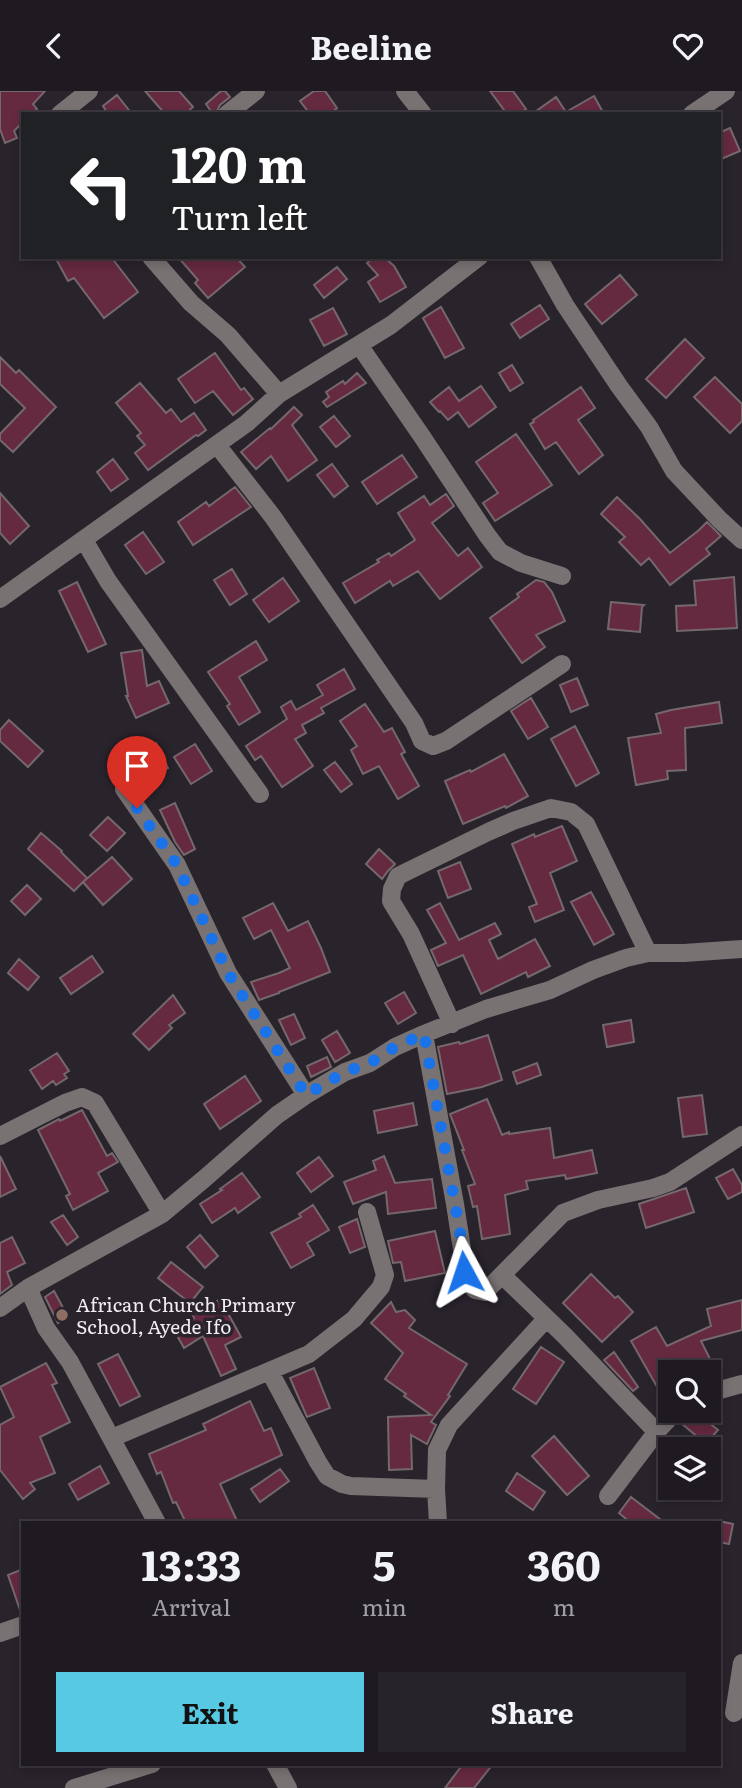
<!DOCTYPE html>
<style>
:root{--surface:#1f1a21;--page:#27232a;--text:#f1f3f6;--muted:#a1a1a5;--line:#3c383f;--accent:#57c9e2}
body{margin:0;font-family:Literata,serif;background:var(--page);color:var(--text);height:100vh;display:flex;flex-direction:column;font-size:26px;white-space:nowrap}
*{box-sizing:border-box;margin:0}
p{font-size:23px;color:var(--muted)}
.icon{flex:none;width:38px;height:38px;fill:none;stroke:currentColor;stroke-width:2;stroke-linecap:round;stroke-linejoin:round}
.map{position:relative;flex:1;overflow:hidden}
.details{position:absolute;left:21px;top:1430px;width:700px;height:245px;display:flex;flex-direction:column;background:var(--surface);border-radius:0px;box-shadow:0 4px 10px #0003,0 0 0 2px var(--line)}
.details>*{flex:none}
.guide{position:absolute;left:21px;top:21px;width:700px;height:147px;border-radius:0px;box-shadow:0 4px 10px #0003,0 0 0 2px var(--line);background:#202124;color:#fff;overflow:hidden}
.controls{position:absolute;left:658px;top:1269px;display:grid;gap:14px}
.controls a{display:grid;place-items:center;width:63px;height:63px;border-radius:0px;background:var(--surface);box-shadow:0 4px 10px #0003,0 0 0 2px var(--line);font-size:35px}
.pin{position:absolute;display:grid;place-items:center;width:60px;height:60px;color:#fff;margin:-72px -30px;border-radius:50% 50% 50% 0;rotate:-45deg;box-shadow:0 0 7px #0007}
.pin .icon{rotate:45deg}
.me{position:absolute;width:77px;margin:-38px;rotate:355deg;stroke-linejoin:round;filter:drop-shadow(0 0 5px #0008)}
.turn{display:flex;align-items:center;gap:24px;height:147px;padding:0 35px;font-size:32px}
.turn .icon{width:91px;height:91px;stroke-width:2.5}
.turn b{display:block;font-size:49px;line-height:60px}
.eta{display:flex;justify-content:space-evenly;align-items:center;height:119px;text-align:center}
.eta b{font-size:42px;font-weight:700;line-height:49px}
.primary-button{display:flex;gap:14px;margin-top:auto;padding:14px 35px}
.primary-button a{flex:1;height:80px;border-radius:0px;background:var(--accent);color:#111;font-size:28px;font-weight:700;line-height:80px;text-align:center}
.primary-button a+a{background:var(--page);color:var(--text)}
header{display:flex;justify-content:space-between;align-items:center;height:91px;padding:0 35px;background:var(--surface);font-size:32px;font-weight:700}
.map>svg:first-child{display:block}
.building{fill:#652940;stroke:#75686c;stroke-width:2}
.lines{fill:none;stroke-linecap:round;stroke-linejoin:round}
.minor{stroke:#797272;stroke-width:18}
.route{stroke:#1a73e8;stroke-width:12;stroke-dasharray:0 21.6}
.education-dot{fill:#8d6e63;stroke:#29232c;stroke-width:2.5}
.labels{text-anchor:middle;dominant-baseline:central;stroke-width:7;stroke-linejoin:round;paint-order:stroke}
.poi-label{font-size:19px;fill:#f1edf3;stroke:#29232c;text-anchor:start}
</style>
<header><svg class="icon" aria-label="back" viewBox="0 0 24 24"><path d="M15 5l-7 7 7 7"/></svg>Beeline<svg class="icon" aria-label="heart" viewBox="0 0 24 24"><path d="M12 20l-8-8c-3-5 5-10 8-4 3-6 11-1 8 4z"/></svg></header>
<div class="map">
<svg width="742" height="1697" viewBox="0 0 742 1697">
<rect width="100%" height="100%" fill="#29232c"/>
<!-- building -->
<path class="building" d="M0,0H45L33,13L37,18L32,23H23V31L14,40L17,47L5,52L0,38Z
M145,0H179L193,16L185,23H165Z
M221,0H225L230,6L220,14L216,22L213,23L206,13Z
M314,0H325L337,17L330,23H310L300,10Z
M490,0H513L526,18L519,23H507Z
M117,4L132,23H108L103,15Z
M594,5L604,23H532L556,6L566,21Z
M730,37L740,60L719,69V42Z
M55,166H111L138,201L104,227L74,187L68,190Z
M178,166H236L245,176L208,207L195,192L198,189Z
M374,166H384L394,175L406,196L380,211L368,191L378,184L367,172Z
M337,176L347,188L324,207L314,194Z
M620,184L637,204L602,233L585,213Z
M540,214L549,228L520,247L511,233Z
M441,216L464,257L445,267L423,227Z
M333,217L347,243L324,255L310,229Z
M685,248L704,267L666,307L646,288Z
M215,262L241,299L244,297L253,308L233,324L213,300L195,312L178,288Z
M0,266L16,282L19,279L56,316L13,361L0,349V343L25,317L0,293Z
M512,274L523,292L510,300L499,282Z
M357,282L366,292L327,316L323,311L329,306L326,301L343,290L345,293Z
M715,286L742,313V330L730,342L694,306Z
M140,292L166,322L171,318L181,331L194,322L206,339L198,345L196,344L148,379L135,362L145,354L137,345L141,342L116,312Z
M481,295L496,316L469,336L458,321L448,329L440,320L439,321L430,311L449,296L459,310Z
M581,296L595,317L578,329L603,364L579,383L556,351L545,358L530,333L534,331L533,329Z
M294,316L302,324L292,334L317,369L288,390L271,365L256,378L241,361L270,337L271,338Z
M334,325L350,345L336,356L320,336Z
M516,343L552,394L495,430L483,412L498,402L476,371Z
M402,364L417,386L377,413L362,391Z
M113,368L128,388L111,400L97,381Z
M332,373L348,395L334,406L317,384Z
M235,396L251,416L193,454L178,431L206,411L209,415Z
M0,402L29,435L10,453L0,442Z
M446,403L454,415L432,432L458,465L468,457L482,476L440,508L418,480L393,495L390,490L355,512L343,492L379,471L377,469L389,462L391,465L415,449L398,422L424,405L430,414Z
M617,406L640,428L670,462L699,439L707,431L721,445L706,458L710,463L670,494L649,467L641,474L619,451L625,446L601,423Z
M143,441L164,471L146,483L125,454Z
M232,478L247,503L230,514L214,489Z
M734,486L737,537L677,540L676,515L696,514L694,490Z
M283,487L299,510L269,531L253,509Z
M536,489L544,491L552,501L565,530L536,544L545,556L522,572L490,527L519,506L517,503Z
M77,491L106,553L88,561L59,500Z
M611,511L644,514L642,516L640,541L608,538Z
M256,550L267,569L239,586L260,621L239,634L227,615L230,613L208,581Z
M142,559L147,595L159,590L169,612L136,627L126,605H128L121,562Z
M344,578L355,598L321,617L324,622L302,634L306,642L295,648L313,675L282,696L261,665L255,669L246,655L287,628L281,616L291,610L296,619L323,604L317,594Z
M577,587L588,614L571,621L560,594Z
M531,607L548,636L528,648L511,620Z
M719,611L722,632L685,637L686,679L667,680L668,688L636,694L628,647L661,642L656,623L671,619Z
M365,613L384,641L392,637L405,661L401,663L419,695L398,708L379,675L363,683L351,659L357,655L340,630Z
M9,629L43,660L28,676L0,650V639Z
M575,635L599,682L576,695L551,648Z
M156,652L168,677L149,687L136,662Z
M195,653L212,680L191,693L174,666Z
M504,663L528,705L506,717L505,715L463,733L445,690L470,679L471,681Z
M335,671L352,693L341,701L324,679Z
M175,712L195,758L184,764L175,751L160,719Z
M108,726L125,742L107,760L90,744Z
M562,735L577,770L550,782L564,819L535,831L529,816L537,813L512,753L534,743L535,746Z
M41,742L62,760L61,761L87,787L74,800L28,758Z
M379,758L395,773L388,780L382,788L366,773Z
M112,766L132,788L103,814L83,791Z
M460,771L471,798L448,807L438,780Z
M27,794L41,808L25,824L11,810Z
M591,801L614,843L594,854L571,811Z
M273,812L288,840L308,830L321,857L330,881L279,901V902L259,909L251,891L279,882L290,877L271,839L254,848L243,827Z
M440,812L459,849L495,832L501,843L489,849L498,868L535,848L550,875L528,886L526,881L481,903L463,864L438,875L431,859L446,852L427,819Z
M92,865L103,881L71,903L60,887Z
M19,868L39,886L28,899L8,882Z
M404,901L416,922L398,933L385,912Z
M173,904L185,922L169,934L172,937L149,959L133,943Z
M294,923L305,947L291,954L279,929Z
M631,929L634,951L607,956L603,934Z
M337,940L350,962L335,971L322,949Z
M488,944L502,989L482,996L447,1003L438,956L459,951L460,953Z
M57,962L69,980L64,983L67,987L56,994L53,990L42,998L30,979Z
M327,966L331,976L311,986L307,975Z
M537,972L541,984L517,993L513,981Z
M245,985L261,1010L220,1038L204,1013Z
M702,1004L707,1043L683,1046L678,1007Z
M487,1008L502,1044L509,1041V1043L550,1037L554,1067L592,1059L597,1082L566,1088L565,1084L526,1090L528,1098L505,1104L510,1143L482,1148L477,1115L473,1116L468,1095L475,1093L462,1059H464L450,1023Z
M413,1012L417,1034L378,1042L374,1020Z
M82,1019L107,1065L112,1062L118,1071L98,1082L108,1100L73,1119L66,1105L70,1103L38,1039L59,1028L60,1030Z
M0,1065L16,1098L0,1106Z
M384,1065L395,1092L432,1088L436,1117L388,1123L386,1101L353,1113L344,1091L376,1079L373,1070Z
M319,1066L333,1085L311,1101L297,1082Z
M733,1078L742,1094V1101L728,1108L716,1087Z
M242,1082L260,1106L238,1122L235,1117L212,1132L200,1113L222,1099L220,1098Z
M686,1097L694,1121L646,1137L639,1113Z
M313,1114L329,1139L307,1152L314,1164L291,1177L271,1142L301,1126L299,1123Z
M63,1124L78,1146L67,1154L51,1131Z
M357,1128L365,1156L350,1162L339,1136Z
M435,1140L445,1182L405,1190L401,1171L393,1172L388,1150Z
M200,1144L218,1165L205,1177L187,1156Z
M12,1146L25,1172L7,1181L12,1194L0,1203V1152Z
M171,1171L203,1196L190,1212L158,1187Z
M591,1183L615,1207L618,1205L633,1221L602,1251L563,1212Z
M54,1200L68,1226L58,1232L45,1206Z
M219,1209L223,1213L241,1246L225,1254L236,1278L221,1285L203,1245L184,1257L174,1239L194,1227L192,1223Z
M742,1209V1239L701,1250L715,1278L709,1281H670V1287L656,1294L631,1250L656,1236L667,1255L711,1235L707,1218Z
M391,1211L396,1221L405,1219L415,1229L409,1237L467,1273L448,1304L450,1305L431,1331L436,1334L427,1353L411,1344L412,1378L389,1379L388,1326L431,1324L404,1305L406,1303L385,1288L403,1262L371,1232Z
M541,1256L564,1271L536,1313L513,1298Z
M614,1261L638,1296L633,1300L604,1269Z
M118,1263L140,1305L120,1315L98,1273Z
M46,1272L57,1292L52,1294L70,1331L40,1346L55,1382L30,1392L35,1398L23,1408L0,1379V1334L14,1326L0,1296Z
M314,1277L330,1317L307,1326L290,1287Z
M250,1310L264,1340L271,1337L282,1364L220,1393L238,1432H186L176,1411L173,1412L161,1381L157,1383L149,1363L206,1339L203,1333Z
M687,1320H694L718,1339L706,1353L681,1332L687,1323Z
M554,1345L589,1385L567,1404L532,1365Z
M100,1375L109,1392L78,1409L69,1393Z
M280,1378L289,1390L260,1411L251,1398Z
M517,1382L545,1401L533,1419L506,1400Z
M631,1406L665,1432H631L619,1422Z
M719,1430L733,1433L729,1453L719,1451Z
M23,1478V1522H21L8,1484Z
M463,1673H493L474,1697H445Z"/>
<g class="lines">
<!-- minor -->
<path class="minor" d="M405,0L423,23
M60,23L89,0
M227,23L256,0
M692,23L726,0
M151,166L191,212L228,244L279,303
M538,166L565,214L619,295L649,336L674,380L720,429L742,449
M359,254L423,347L487,444L500,461L521,472L562,485
M217,354L273,426L414,632L422,650L433,655L446,650L562,573
M84,449L108,490L260,703
M0,508L247,332L279,303L391,234L479,166
M124,698L177,774L228,882L306,1004
M452,933L411,843L391,810L392,798L398,785L488,741L513,730L551,717L571,721L586,733L648,862
M424,943L455,1113L462,1158L464,1181L468,1192L475,1199L485,1201L563,1122L598,1109L653,1097L670,1091L742,1044
M0,1045L65,1012L82,1006L95,1012L162,1123
M502,1184L565,1245L650,1334L658,1339
M28,1197L46,1237L70,1271L157,1432
M0,1217L28,1197L162,1123L204,1088L277,1024L306,1004L345,981L370,972L395,956L424,943L486,918L550,899L593,879L626,867L648,862H684L742,858
M270,1281L318,1371L327,1385L342,1393L351,1395L436,1398
M709,1302L742,1293
M112,1347L309,1263L354,1228L381,1196L385,1184L367,1121
M608,1405L658,1339L676,1320
M438,1432L436,1398L437,1359L449,1334L546,1228
M0,1542L23,1534
M734,1622L742,1572
M275,1673L288,1697
M74,1697L152,1673"/>
</g>
<g class="lines">
<!-- route -->
<path class="route" d="M137,717L177,774L228,882L306,1004L345,981L370,972L395,956L424,943L455,1113L463,1158L464,1181"/>
</g>
<!-- markers -->
<circle class="education-dot" cx="62" cy="1224" r="7"/>
<g class="labels">
<!-- poi labels -->
<g class="poi-label">
<text x="76" y="1213">African Church Primary<tspan x="76" dy="22">School, Ayede Ifo</tspan></text>
</g>
</g>
</svg>
<div class="controls">
<a><svg class="icon" aria-label="search" viewBox="0 0 24 24"><circle cx="10" cy="10" r="6"/><path d="M15 15l6 6"/></svg></a>
<a><svg class="icon" aria-label="layers" viewBox="0 0 24 24"><path d="M12 4l9 5-9 5-9-5zM3 14l9 5 9-5"/></svg></a>
</div>
<div class="pin" style="left:137px;top:717px;background:#d93025"><svg class="icon" aria-label="arrive" viewBox="0 0 24 24"><path d="M6 21V4h12l-3 4 3 4H6"/></svg></div>
<svg class="me" style="left:464px;top:1181px" viewBox="-20 -20 40 40"><path d="M0-17L14 15 0 8-14 15z" fill="#1a73e8" stroke="#fff" stroke-width="4"/></svg>
<div class="guide">
<div class="turn"><svg class="icon" aria-label="left" viewBox="0 0 24 24"><path d="M17 20v-9H6M10 6l-5 5 5 5"/></svg><div><b>120 m</b>Turn left</div></div>
</div>
<section class="details">
<div class="eta">
<div><b>13:33</b><p>Arrival</p></div>
<div><b>5</b><p>min</p></div>
<div><b>360</b><p>m</p></div>
</div>
<div class="primary-button"><a>Exit</a><a>Share</a></div>
</section>
</div>
